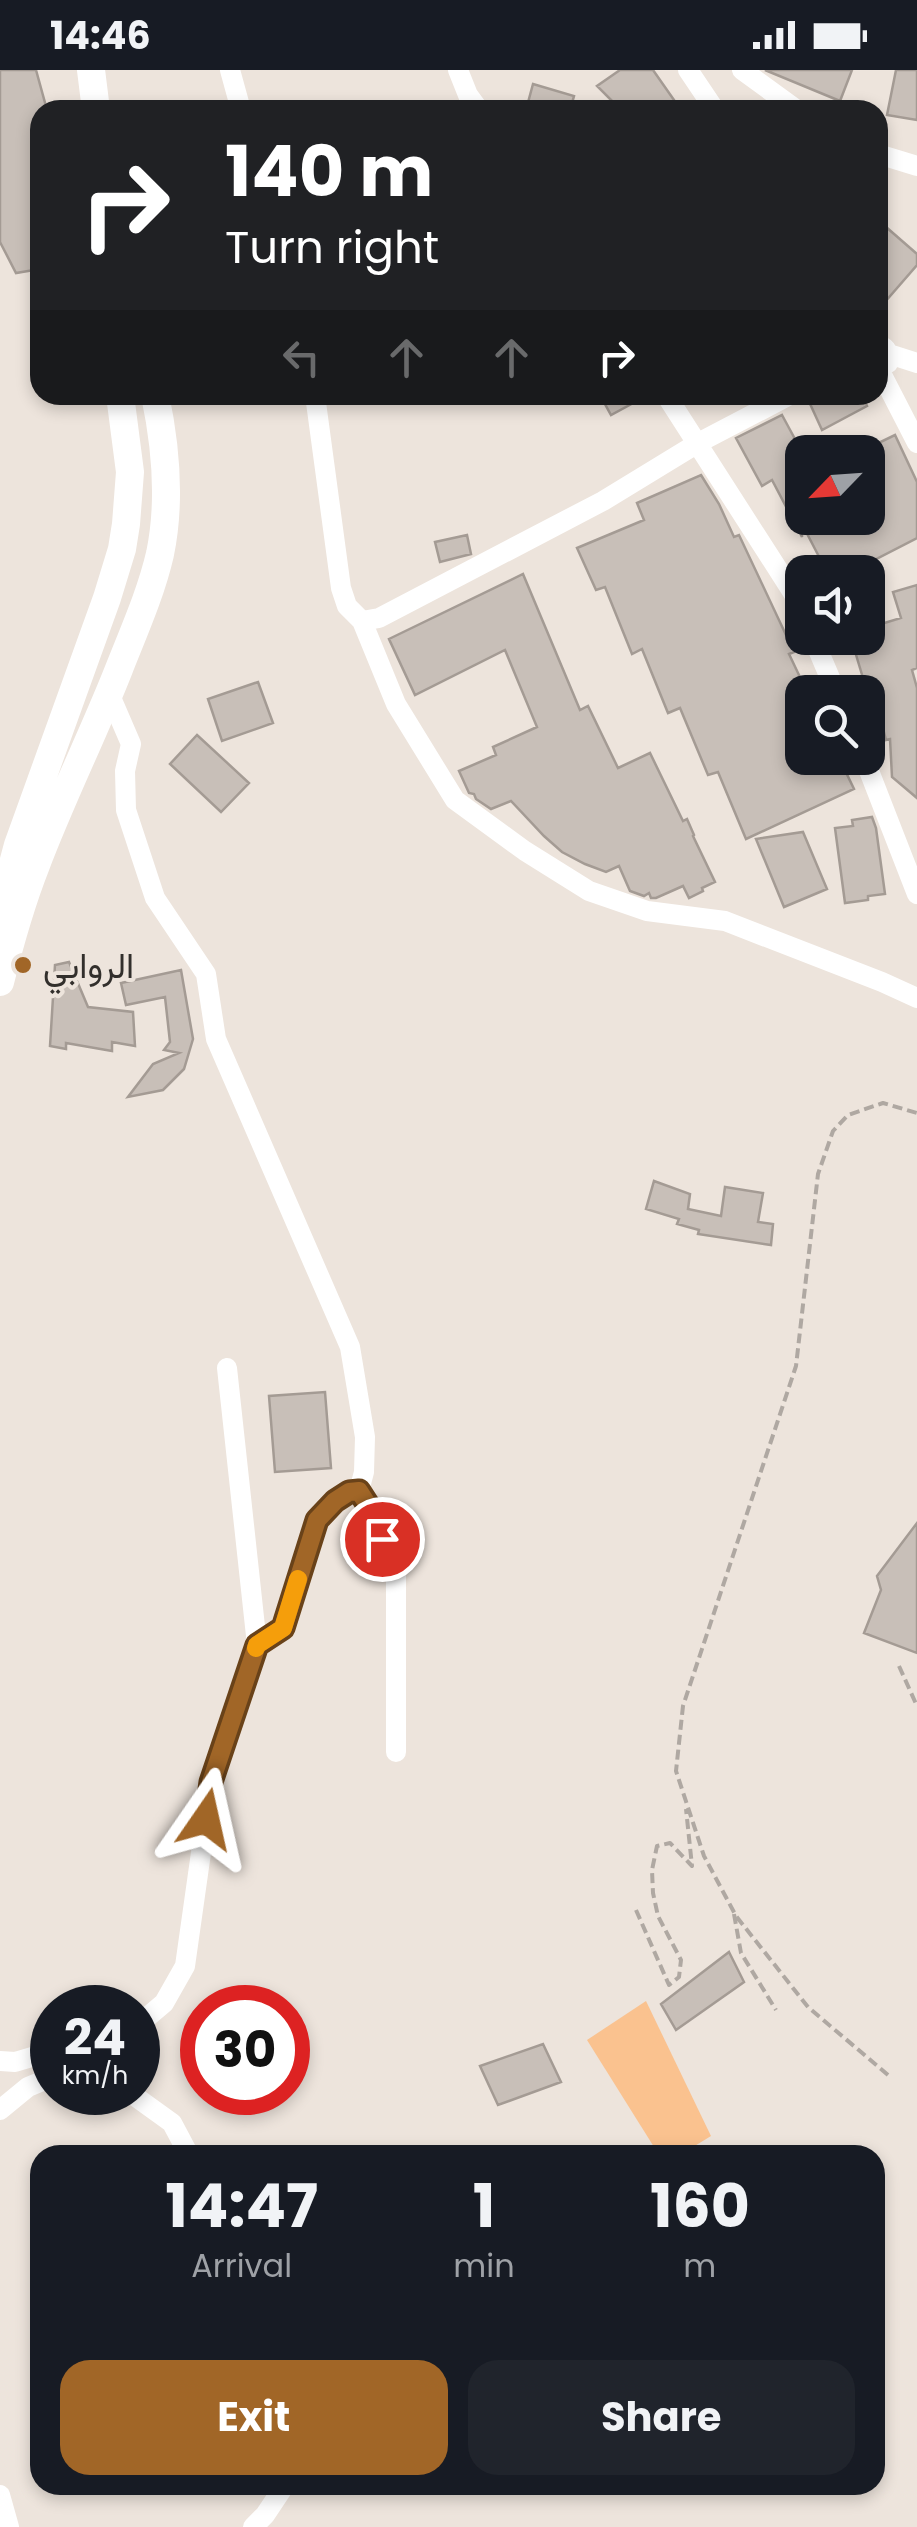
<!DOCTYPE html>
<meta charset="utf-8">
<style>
:root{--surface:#171b24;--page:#20242c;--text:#f1f3f6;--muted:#9ea1a6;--accent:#a16627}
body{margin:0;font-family:Poppins,Vazirmatn,sans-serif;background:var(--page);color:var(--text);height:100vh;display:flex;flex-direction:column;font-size:38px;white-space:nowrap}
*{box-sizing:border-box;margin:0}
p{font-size:32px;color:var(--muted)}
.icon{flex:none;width:55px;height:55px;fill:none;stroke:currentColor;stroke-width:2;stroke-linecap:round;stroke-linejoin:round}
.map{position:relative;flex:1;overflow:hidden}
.side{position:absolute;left:30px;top:2075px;width:855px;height:350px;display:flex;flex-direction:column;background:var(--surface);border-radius:30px;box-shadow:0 5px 15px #0003}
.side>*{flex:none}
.guide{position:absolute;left:30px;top:30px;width:858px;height:305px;border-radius:30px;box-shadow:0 5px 15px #0003;background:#202124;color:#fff;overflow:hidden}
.needle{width:65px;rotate:245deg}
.tools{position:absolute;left:785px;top:365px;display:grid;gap:20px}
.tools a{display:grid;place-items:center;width:100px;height:100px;border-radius:20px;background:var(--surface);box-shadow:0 5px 15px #0003;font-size:50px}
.speed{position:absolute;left:30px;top:1915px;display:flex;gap:20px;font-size:50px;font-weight:700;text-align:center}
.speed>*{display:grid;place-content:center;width:130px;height:130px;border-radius:50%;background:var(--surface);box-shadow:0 5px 15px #0003;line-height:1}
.speed small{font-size:25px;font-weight:400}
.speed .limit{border:15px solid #d22;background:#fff;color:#111}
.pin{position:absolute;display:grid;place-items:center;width:85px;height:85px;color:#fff;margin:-42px;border:5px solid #fff;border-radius:50%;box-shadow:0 2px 10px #0007}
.me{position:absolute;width:110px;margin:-55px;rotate:11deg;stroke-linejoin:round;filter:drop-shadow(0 0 8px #0008)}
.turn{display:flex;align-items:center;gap:35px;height:210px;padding:0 30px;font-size:45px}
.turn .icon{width:130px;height:130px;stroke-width:2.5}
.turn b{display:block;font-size:70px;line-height:85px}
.lanes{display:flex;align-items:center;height:95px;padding:0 30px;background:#0003;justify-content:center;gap:50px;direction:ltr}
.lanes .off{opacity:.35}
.eta{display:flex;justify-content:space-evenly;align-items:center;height:170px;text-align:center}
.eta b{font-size:60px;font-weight:700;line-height:70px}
.button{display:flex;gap:20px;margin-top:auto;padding:20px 30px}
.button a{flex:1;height:115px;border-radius:30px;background:var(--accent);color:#fff;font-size:40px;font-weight:700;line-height:115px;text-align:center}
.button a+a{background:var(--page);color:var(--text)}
.status{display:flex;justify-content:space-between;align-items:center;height:70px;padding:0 50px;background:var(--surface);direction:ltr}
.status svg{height:28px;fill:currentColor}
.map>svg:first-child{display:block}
.green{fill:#fac28f}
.building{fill:#c8bfb8;stroke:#a49b94;stroke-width:2.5}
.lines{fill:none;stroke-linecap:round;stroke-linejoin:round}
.path{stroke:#afa8a2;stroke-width:4;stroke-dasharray:10 5;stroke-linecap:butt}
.minor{stroke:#fff;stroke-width:20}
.major{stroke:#fff;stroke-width:28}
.route-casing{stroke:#694219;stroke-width:25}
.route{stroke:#a16627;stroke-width:18}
.slow{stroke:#f59e0b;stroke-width:18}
.poi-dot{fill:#a16627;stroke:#ede4dc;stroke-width:4}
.labels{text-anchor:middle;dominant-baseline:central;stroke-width:8;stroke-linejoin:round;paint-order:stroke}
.poi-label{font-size:35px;fill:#322f2c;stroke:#ede4dc;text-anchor:start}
</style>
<div class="status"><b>14:46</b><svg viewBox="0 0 49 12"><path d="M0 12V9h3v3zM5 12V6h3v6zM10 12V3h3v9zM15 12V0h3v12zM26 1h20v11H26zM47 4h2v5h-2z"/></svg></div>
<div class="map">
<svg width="917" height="2457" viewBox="0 0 917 2457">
<rect width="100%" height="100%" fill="#ede4dc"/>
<!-- green -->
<path class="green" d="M646,1931L711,2066L680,2085H659L587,1970Z"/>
<!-- building -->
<path class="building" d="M0,0H36L47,40H40V199L16,203L0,172Z
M620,0H653L681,40H621L597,16Z
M765,0H852L840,31Z
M896,0H917V50L887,45Z
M533,14L574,26L570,40H526Z
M878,150L917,184V195L878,240Z
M600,325H648L611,345Z
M806,325H862L867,336L822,360Z
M782,345L802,382V448H875L868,432V378L895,365L917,412V468L851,502H827L802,454V467L772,410L762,416L736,368Z
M701,405L719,434L734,467L739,465L794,582L789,584L807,622H802V688H839L854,719L746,769L718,702L708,705L680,638L668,643L642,579L632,584L605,517L596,520L577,478L644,450L637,433Z
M467,465L471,484L440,492L435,472Z
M523,504L580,640L588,636L618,698L650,683L683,751L687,749L694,765L693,766L715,812L702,818L703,821L689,828L683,816L656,828H651L649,823L644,826L630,821L619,796L606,802L585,794L562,782L544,766L511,731L491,739L476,729L474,724L469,723L459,701L496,685L493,677L537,657L505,580L415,625L389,569Z
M917,515V598L912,600L917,618V728L892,707L890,669L886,670L872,616L866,618L851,568H868V558L901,548L893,522Z
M258,612L273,653L222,671L208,629Z
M197,665L249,713L221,742L170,694Z
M872,747L876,758L885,824L868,826V830L845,833L835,758L853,756L852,750Z
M803,762L827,819L784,837L756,769Z
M69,892L88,937L133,942L135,976L112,972V981L66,973V979L50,976L55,895Z
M181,900L193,969L184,999L163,1020L128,1027L153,994L179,983L164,980L170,972L165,927L126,935L121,913Z
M654,1111L690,1124L688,1139L721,1146L725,1117L763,1123L758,1152L773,1154L771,1175L698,1164L699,1160L677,1154L679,1149L646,1139Z
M325,1322L331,1398L275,1402L269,1326Z
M917,1453V1583L864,1563L881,1520L877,1506Z
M729,1882L744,1912L676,1960L661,1934Z
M543,1974L561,2012L498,2035L480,1996Z"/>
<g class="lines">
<!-- path -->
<path class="path" d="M899,1596L917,1636
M636,1840L669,1915L679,1907L681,1890L658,1846L653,1823L652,1800L657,1776L670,1773L692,1796L686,1739
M734,1844L741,1883L776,1940
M888,2005L808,1937L736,1846L704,1786L676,1701L683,1636L796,1296L818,1104L833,1061L848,1045L883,1033L917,1043"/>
<!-- minor -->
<path class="minor" d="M230,0L241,40
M458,0L468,25L479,40
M688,0L715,40
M742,0L797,40
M878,84L917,96
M878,274C888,278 889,283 888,293L878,299
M889,284L917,293
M879,299L917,373
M315,325L341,518L347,536L362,551L379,548L603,431L698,373L790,325
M666,325L795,526L802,544
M362,551L396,634L455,730L525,781L589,821L647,841L725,851L882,912L917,928
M813,568L836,622
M109,623L131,674L125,701L126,740L155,828L206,904L216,969L350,1277L365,1367L364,1402L359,1421L349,1422L335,1431L317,1450L283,1558L257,1575
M864,688L917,824
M359,1421L368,1435L396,1503V1682
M138,1955L164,1933L185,1896L211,1712L257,1575L227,1298
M0,1991L15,1992L52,1981
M129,2022L172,2053L189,2085
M0,2040L28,2017L52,2007
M0,2425L9,2457
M253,2457L265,2445L285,2415"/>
<!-- major -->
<path class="major" d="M91,0L96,40
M0,858L5,823L18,775L107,528L122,479L126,454L130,402L120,325
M0,912C10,872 21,833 36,795C61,729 93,665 119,599C134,561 151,523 160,484C171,431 166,377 155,325"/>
</g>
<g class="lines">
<!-- route casing -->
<g class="route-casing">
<path id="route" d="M206,1749L211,1712L257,1575L283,1558L317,1450L335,1431L349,1422L359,1421L368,1435L382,1469"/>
</g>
<!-- route -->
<use href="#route" class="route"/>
<!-- slow -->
<path class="slow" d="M256,1578L257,1575L283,1558L298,1509"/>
</g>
<!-- markers -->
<circle class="poi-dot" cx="23" cy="895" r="10"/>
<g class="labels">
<!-- poi labels -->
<g class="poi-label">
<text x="43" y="895">الروابي</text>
</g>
</g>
</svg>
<div class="tools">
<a><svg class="needle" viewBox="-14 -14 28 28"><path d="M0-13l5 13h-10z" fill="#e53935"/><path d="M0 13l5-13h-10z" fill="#9ea1a6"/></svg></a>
<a><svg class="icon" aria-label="sound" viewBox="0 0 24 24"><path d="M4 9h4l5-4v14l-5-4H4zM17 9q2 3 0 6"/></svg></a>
<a><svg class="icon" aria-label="search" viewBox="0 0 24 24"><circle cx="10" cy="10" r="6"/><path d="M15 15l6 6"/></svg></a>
</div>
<div class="speed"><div>24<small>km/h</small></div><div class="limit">30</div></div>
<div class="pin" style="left:382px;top:1469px;background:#d93025"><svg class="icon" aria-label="arrive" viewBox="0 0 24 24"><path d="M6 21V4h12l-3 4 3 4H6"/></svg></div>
<svg class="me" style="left:206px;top:1749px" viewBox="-20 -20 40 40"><path d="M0-17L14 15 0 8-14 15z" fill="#a16627" stroke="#fff" stroke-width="4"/></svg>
<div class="guide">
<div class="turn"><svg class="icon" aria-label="right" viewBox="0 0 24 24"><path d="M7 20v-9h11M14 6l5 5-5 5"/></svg><div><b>140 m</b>Turn right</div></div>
<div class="lanes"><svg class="icon off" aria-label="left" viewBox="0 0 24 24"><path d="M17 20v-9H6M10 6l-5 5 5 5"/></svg><svg class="icon off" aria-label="ahead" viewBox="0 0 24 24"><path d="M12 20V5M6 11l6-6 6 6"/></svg><svg class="icon off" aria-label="ahead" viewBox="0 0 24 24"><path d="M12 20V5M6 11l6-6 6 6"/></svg><svg class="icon" aria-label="right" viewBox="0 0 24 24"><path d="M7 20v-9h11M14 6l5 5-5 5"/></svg></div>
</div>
<section class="side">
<div class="eta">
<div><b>14:47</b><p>Arrival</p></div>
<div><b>1</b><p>min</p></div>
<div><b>160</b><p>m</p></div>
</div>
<div class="button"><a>Exit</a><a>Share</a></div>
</section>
</div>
